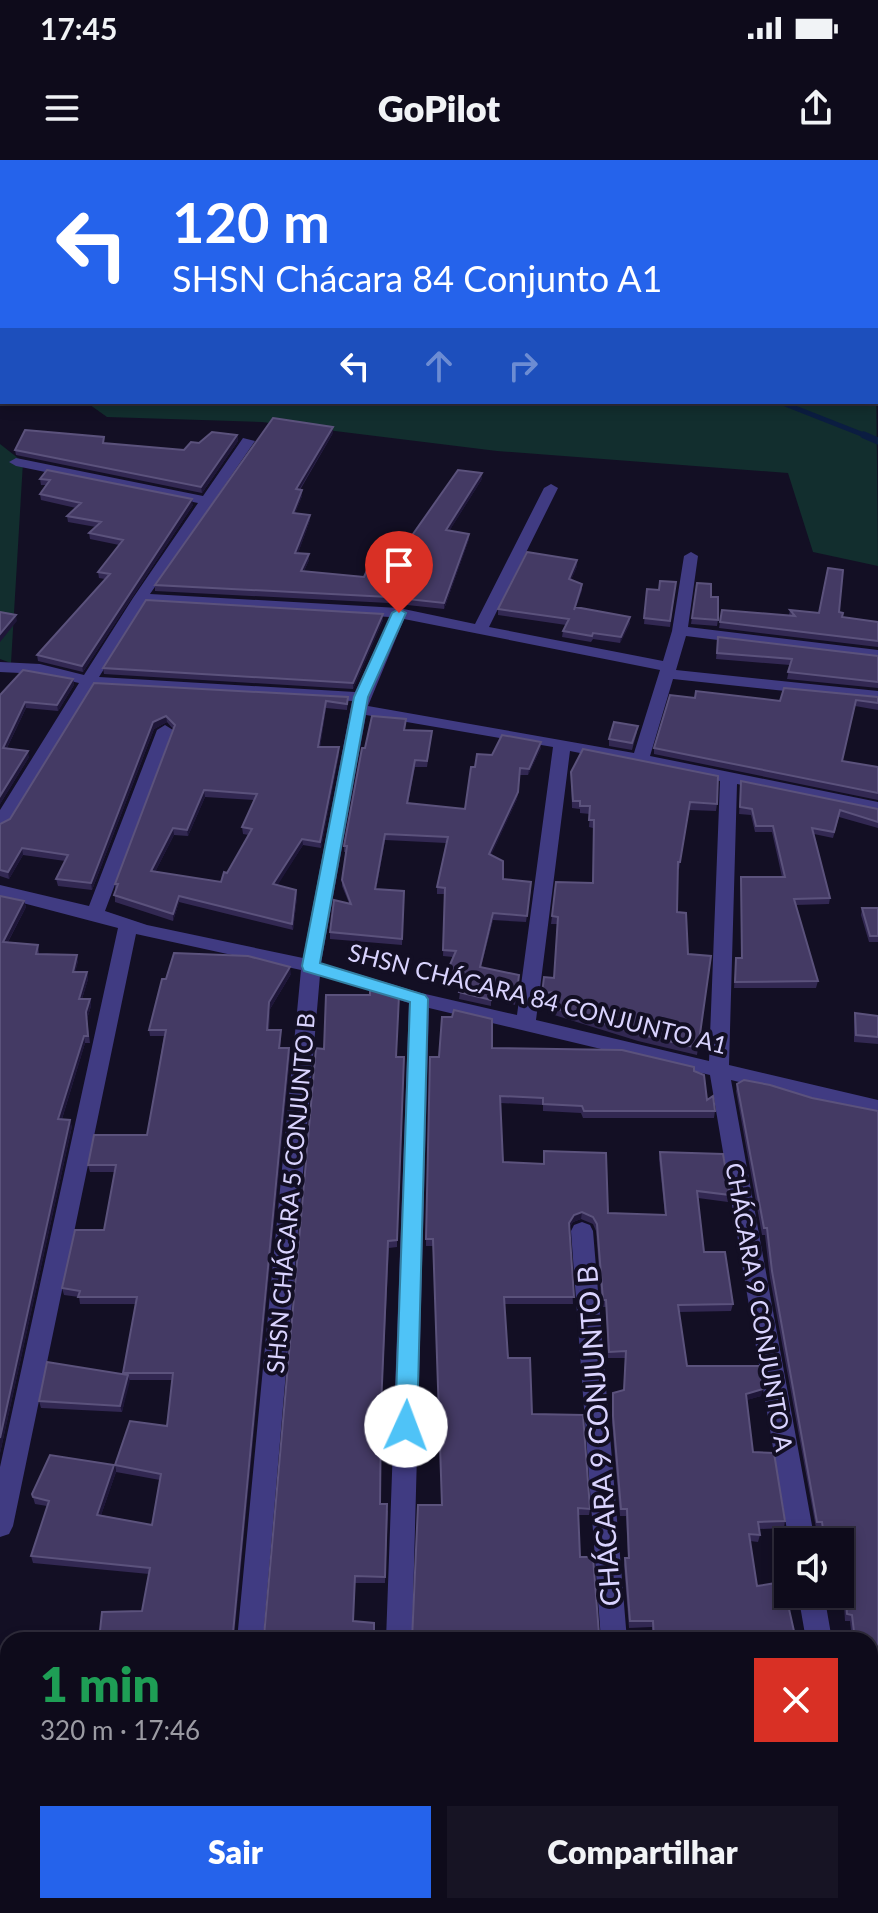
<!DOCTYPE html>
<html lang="pt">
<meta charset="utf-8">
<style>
:root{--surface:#0e0b1b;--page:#171424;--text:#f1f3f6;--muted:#9b9ba3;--line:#2e2b3a;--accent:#2563eb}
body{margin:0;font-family:Lato,sans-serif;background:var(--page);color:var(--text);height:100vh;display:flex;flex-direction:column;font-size:30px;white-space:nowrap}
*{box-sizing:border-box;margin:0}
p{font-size:26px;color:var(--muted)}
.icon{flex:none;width:44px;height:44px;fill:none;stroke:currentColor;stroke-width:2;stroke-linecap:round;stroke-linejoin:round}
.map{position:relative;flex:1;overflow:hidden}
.drawer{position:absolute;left:0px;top:1472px;width:878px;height:282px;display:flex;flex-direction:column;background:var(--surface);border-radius:24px 24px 0 0;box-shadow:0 4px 12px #0003,0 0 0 2px var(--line)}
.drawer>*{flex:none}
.top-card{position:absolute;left:0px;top:0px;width:878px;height:244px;box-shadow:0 4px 12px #0003,0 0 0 2px var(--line);background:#2563eb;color:#fff;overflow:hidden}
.fabs{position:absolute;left:774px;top:1368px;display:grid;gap:16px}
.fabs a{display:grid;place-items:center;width:80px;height:80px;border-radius:0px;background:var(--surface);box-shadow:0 4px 12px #0003,0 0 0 2px var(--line);font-size:40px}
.pin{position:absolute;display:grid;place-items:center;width:68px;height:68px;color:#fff;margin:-82px -34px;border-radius:50% 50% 50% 0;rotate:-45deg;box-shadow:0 0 8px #0007}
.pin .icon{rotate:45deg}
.me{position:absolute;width:88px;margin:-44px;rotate:2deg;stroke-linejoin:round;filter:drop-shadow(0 0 6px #0008)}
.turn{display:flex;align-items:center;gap:28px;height:168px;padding:0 40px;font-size:36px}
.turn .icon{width:104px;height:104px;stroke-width:2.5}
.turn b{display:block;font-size:56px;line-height:68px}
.lanes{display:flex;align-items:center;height:76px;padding:0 40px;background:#0003;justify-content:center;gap:40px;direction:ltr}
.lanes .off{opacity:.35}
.round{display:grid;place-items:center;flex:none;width:84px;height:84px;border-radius:0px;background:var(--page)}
.headline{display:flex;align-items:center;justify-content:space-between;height:136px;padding:0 40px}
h1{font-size:48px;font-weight:800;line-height:60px;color:#1e9e55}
.action{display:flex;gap:16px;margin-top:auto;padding:16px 40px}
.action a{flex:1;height:92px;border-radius:0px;background:var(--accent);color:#fff;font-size:32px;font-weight:800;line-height:92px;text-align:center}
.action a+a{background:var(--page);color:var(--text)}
.status{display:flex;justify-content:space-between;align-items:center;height:56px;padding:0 40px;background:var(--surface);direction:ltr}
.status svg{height:22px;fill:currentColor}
header{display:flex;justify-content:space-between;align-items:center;height:104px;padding:0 40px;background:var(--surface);font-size:36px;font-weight:800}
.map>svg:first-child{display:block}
.green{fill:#122e2e}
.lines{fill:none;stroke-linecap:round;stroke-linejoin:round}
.stream-far1{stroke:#0b1d41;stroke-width:5}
.stream{stroke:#0b1d41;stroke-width:7}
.street{fill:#403b82;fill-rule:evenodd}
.wall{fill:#322852;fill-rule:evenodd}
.shaded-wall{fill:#1e1638}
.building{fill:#443a64;stroke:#5b527c;stroke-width:2;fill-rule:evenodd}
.route{fill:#4fc3f7;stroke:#337fa1;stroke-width:2}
.labels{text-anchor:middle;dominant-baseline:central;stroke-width:8;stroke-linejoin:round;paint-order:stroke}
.street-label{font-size:24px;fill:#d9d3fe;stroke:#130f24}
.near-street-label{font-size:28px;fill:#d9d3fe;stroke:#130f24}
</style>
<div class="status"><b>17:45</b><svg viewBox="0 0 49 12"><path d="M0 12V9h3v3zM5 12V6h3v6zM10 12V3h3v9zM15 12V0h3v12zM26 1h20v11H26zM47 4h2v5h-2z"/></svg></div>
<header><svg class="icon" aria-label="menu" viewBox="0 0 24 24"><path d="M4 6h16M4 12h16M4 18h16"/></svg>GoPilot<svg class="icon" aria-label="share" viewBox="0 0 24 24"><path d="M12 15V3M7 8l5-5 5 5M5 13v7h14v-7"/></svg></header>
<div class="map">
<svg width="878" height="1753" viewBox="0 0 878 1753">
<rect width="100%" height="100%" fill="#130f24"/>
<!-- green -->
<path class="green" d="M876,202L878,406L813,392L788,313L497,291L262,262L107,257L86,242H876Z
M0,284L23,302L11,503L0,499Z"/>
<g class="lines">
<!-- stream-far1 -->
<path class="stream-far1" d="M780,242L869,277"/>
<!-- stream -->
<path class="stream" d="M864,275L878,281"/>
<!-- street -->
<path class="street" d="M876,46H878V53H876Z
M876,73H878V79H876Z
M243,278L255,281L150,434L399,448L475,464L544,328L551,324L558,328L489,467L663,501L672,471L684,396L691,392L698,396L688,467L878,490V500L686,476L676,510L878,531V541L673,519L650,596L878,642V652L737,624L729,905L878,940V956L731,920L815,1382H789L710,915L429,848L412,1480H386L409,843L320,815L263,1480H237L301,810L136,774L13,1366L9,1374L0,1377V1307L118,768L0,737V725L89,746L157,570L165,565L173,570L105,751L147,765L303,798L352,541L93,526L9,664L0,669V650L79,523L40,514L0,512V502L40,504L84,515L133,438L198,343L16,306L9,302L16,298L203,336ZM145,443L390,457L355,532L99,517ZM404,459L660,510L634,593L368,546ZM366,555L553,587L517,855L421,833L321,803ZM570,591L720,621L709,901L536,860Z
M582,1062L590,1065L593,1071L627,1480H601L571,1071L574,1065Z
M798,1434H824L832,1480H806Z
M870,1733L878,1739V1753H852L851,1746H870Z
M211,1746H241V1753H211Z
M376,1746H406V1753H376Z
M620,1746H650V1753H620Z"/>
</g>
<!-- wall -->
<path class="wall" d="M333,273L300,330L302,336L295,353L310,355V360L298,393L309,400L304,411L364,417L401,391L482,319L449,371L469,379L444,449L389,443L155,431V425Z
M237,275L238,281L202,333L16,295L15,290L105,283L184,290L199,283Z
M47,310L193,345L83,512L38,501L37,495L105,419L99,418L98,412L119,385L90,379L89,373L96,367L68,362L67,356L76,348L41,340L40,334L46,325H41L40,319Z
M577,400V406L571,420L582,424V430L576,447L630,463L620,483L593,479L591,482L562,477L563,471L566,465L498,455V449Z
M676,422L670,467L644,464L647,429L659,430Z
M697,423L711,437L718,460L717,466L691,464Z
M722,450L789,455L790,450L819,453L839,452L842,457L878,462V487L719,468Z
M383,454V460L353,529L104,514L103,508Z
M718,477L878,496V528L787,519L790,505L716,499Z
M73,519L74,525L58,551L26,548L7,588L29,597L0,644V535Z
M94,523L348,537L347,550L326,548L320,587H339V594L321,688L303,685L277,725L296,730L297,737L293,770L179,742L173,761L115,742V724L173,569L167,562L154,569L92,730L58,726L56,719L65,701L23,695L9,719L0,716V664L10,659ZM205,637L254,640L242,667L243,674L249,675L221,722L155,712L174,675L188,676Z
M878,537V550L855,546L842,601L878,607V640L654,594V588L695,538L780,541Z
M406,559L405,570L432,571L427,607H415L408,644L465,649L475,607L492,595L541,588L528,615H520L517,639L491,695L503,719L531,728L526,762L493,760L481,807L519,815L515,845L491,836V846L459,839L461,826L446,820V814L453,797L443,796L445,734H437V727L446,683L385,680L376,730L404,731L402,785L330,779V772L349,743L342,726V720L346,692H344V686L365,588Z
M637,572L632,590L609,586V579Z
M571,612L717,644L716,651L689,650L679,709H677V752L688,794L711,796L697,895L638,881L551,854L552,839L541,841L554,818L557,764H551L552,756L593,723V668L589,667L590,654L580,653V649L572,648Z
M741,621L878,649V668L839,657L833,678L814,674L830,738L829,744L795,745L818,821L816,828H734L736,798H741V717H782L772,672H755L751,655L739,654Z
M0,736L24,741L26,747L8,782L38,785L39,794L78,801L75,812H87L88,819L82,839H90L91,846L87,859L90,883H85L62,959L72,966L0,1293Z
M862,748H878V782H869L861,755Z
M291,814L270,849L269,870L281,877L280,888H289L290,895L234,1475L236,1477L264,1476L397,897V1087L389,1088L381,1254L380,1344L388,1351L385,1423H355L353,1461L374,1480H99L142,1451L149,1414L33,1403L31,1396L47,1346L35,1344L32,1334L116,1312L101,1355L152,1365L160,1320L116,1312L115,1305L167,1266L172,1220H129L122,1252L41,1248L39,1241L124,1214L136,1144H80L79,1137L64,1135L62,1128L104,1070L115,1012H90L88,1005L147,975L164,876H150L149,870Z
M855,853L878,856V884L854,882V860Z
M492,888L694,911L707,940L715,951L714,958H583L581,953L543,951V945L500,943L503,1002L608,1053L665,1055L659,999L660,992L730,1035L728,1042L698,1038L704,1092L733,1144L731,1151L679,1152L687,1206L761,1236L746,1240L753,1292L785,1361L784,1368L759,1369L760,1375L758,1382L750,1381L757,1426L781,1449L796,1480H653L652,1467L629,1468L624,1405L625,1398H628L626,1356H620L612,1263L613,1233L624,1230L625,1198H608L606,1147H602L596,1071L593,1064L581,1059L573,1062L569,1068L573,1144H504L508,1198L532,1254L590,1349L589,1355H578L580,1397L599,1474L604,1480L442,1345L433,1086H426V1079L439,897Z
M737,924L878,951V1726L873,1704H870V1480H852L850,1461H845L842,1413H840V1382H822L821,1368H816L770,1118L765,1075H762L736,931Z
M653,1746L815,1753H652Z"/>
<!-- shaded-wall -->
<path class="shaded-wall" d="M333,267V273L296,335V329Z
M237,275L238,281L202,333L201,327Z
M482,313V319L446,376V370Z
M302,330V336L293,359V353Z
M192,339L193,345L83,512L82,506Z
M310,355V360L296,399L295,393Z
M469,374V379L444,449V443Z
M309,394V400L301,417V411Z
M577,400V406L569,425V419Z
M383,454V460L353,529V523Z
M16,455L17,461L0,482V474Z
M630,457V463L620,483L621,477Z
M73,519L74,525L58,551L57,545Z
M326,541V548L319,594L318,587Z
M25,542L26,548L4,594L3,588Z
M166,556L167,562L154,569L92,730L91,723L153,562Z
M541,582V588L528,615L529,609Z
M339,587V594L321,688L320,682Z
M28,591L29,597L0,644V636Z
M520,615L517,639L489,700V694Z
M204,630L205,637L188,676L187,670Z
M173,668L174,675L152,718L151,711Z
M385,674V680L375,736V729Z
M302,679L303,685L274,731L273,724Z
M22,688L23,695L9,719L8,712Z
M296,730L297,737L293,770L292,764Z
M179,736V742L173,761V754Z
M24,741L26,747L4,789L3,782Z
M493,753V760L479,813L480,807Z
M77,795L78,801L74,818L73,812Z
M290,807L291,814L270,849L268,877L269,842Z
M87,812L88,819L80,845L79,839Z
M552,832V839L541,841L542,834Z
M90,839L91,846L87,859L90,883L86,852Z
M84,876L85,883L60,965L58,959Z
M289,888L290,895L234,1480L233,1473Z
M70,960L72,966L0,1293V1278Z
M582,1052L581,1059L573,1062L568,1070L569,1063L574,1055Z
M128,1215L130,1221L122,1252L120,1246Z
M763,1229L761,1236L744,1241L746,1234Z
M114,1305L116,1312L99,1361L97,1355Z"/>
<!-- building -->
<path class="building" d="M876,76H878V115L876,114Z
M273,258L333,267L296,329L302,330L293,353L310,355L295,393L309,394L301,411L364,417L377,388L401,391L458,310L482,313L446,370L469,374L444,443L389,437L155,425Z
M25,270L104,277L103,283L184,290L191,282L199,283L212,272L237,275L201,327L15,290Z
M47,310L192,339L82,506L37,495L110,414L98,412L123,380L89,373L101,362L67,356L81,343L40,334L50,320L40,319Z
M527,392L577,400L569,419L582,424L574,450L575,447L630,457L621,477L593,473L592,476L563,471L569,459L498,449Z
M828,408L843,410L839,452L843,453L842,457L878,462V481L720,462L722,450L795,456L790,450L819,453Z
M660,421L676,422L670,461L644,458L647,429L659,430Z
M697,423L711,424V437H718V460L692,458Z
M146,440L383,454L353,523L103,508Z
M0,452L16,455L0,474Z
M718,477L878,496V522L788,512L792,499L717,493Z
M23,510L73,519L57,545L25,542L3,588L28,591L0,636V535Z
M94,523L348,537L347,544L326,541L318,587H339L320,682L302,679L273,724L296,730L292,764L179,736L173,754L114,735L118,724H115L175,565L166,556L153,562L91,723L56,719L68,695L22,688L8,712L0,710V664L10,659ZM204,630L257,634L242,667L252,669L227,713L224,712L221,722L151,711L173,668L187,670Z
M784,528L878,537V543L856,540L842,601L878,607V633L654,588L670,535L695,538L696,531L780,541Z
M372,556L406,559L404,570L432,571L427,601L415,600L407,643L465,649L471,607H475L477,594L492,595L502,575L541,582L529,609L520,608L518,632L489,694L503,701V719L531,722L527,756L493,753L480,807L519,815L516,839L491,830V840L459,832L463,820L446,814L456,791L443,790L445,728L437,727L448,677L385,674L375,729L404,731L402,779L330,772L334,740L351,744L342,720L347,686H344L362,588H365Z
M614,562L638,566L632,583L609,579Z
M583,589L718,616L717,644L690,642L680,702H678L677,752L686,753L688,794L711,796L698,888L639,874L552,847V832L542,834L544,817L554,818L558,757L552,756L556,722L593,723L594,660H589L590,646H580V641H573L571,612Z
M741,621L878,649V662L840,650L834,672L812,668L830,738L794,739L818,821L735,822L736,798H742L741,717H785L773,666H756L752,649L740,647Z
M0,736L24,741L3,782L38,785L36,794L77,795L73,812H87L79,839H90L86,852L88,876H84L58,959L70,960L0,1278Z
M862,748H878V776H870Z
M174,793L248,796L290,807L269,842L267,870H281L279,888H289L233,1473L236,1477L264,1476L316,888L324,889L326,835H370V827L399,836L396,897H404L397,1080L388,1081L381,1247L380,1344H387L385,1417L355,1416L353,1461L374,1463V1480H99L102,1452L142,1451L150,1408L31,1396L49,1341L33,1337L32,1334L50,1295L114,1305L97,1355L152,1365L161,1314L115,1305L130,1261L167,1266L173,1213H123L137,1137H78L80,1131L62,1128L75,1070H104L116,1005H88L94,975H147L166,870H149L162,819H166Z
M454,850L492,859V888L622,890L694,907V911L704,915L707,940L713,936L715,951H584L582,946L543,944V938L500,936L503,1002L544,1004V991L606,993L608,1053L666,1055L660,992L723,994L730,1035L697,1031L704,1092H725L733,1144L678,1145L687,1206H759L763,1229L746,1234L753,1292L774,1293L785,1361L758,1362L760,1375L749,1374L757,1426L776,1423L781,1449H789L796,1480H654L653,1461H630L625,1398H629L627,1349H621L613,1256V1233L624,1230L626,1191L609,1192L606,1140H603L597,1064L593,1057L582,1052L574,1055L569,1063L574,1137H504L508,1198H530L532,1254L583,1255L590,1349L578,1348L580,1397H593L599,1474L604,1477V1480H412L418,1345H442L433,1079H426L430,897H439L442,857H452Z
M855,853L878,856V877L856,875Z
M744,920L770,925L812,938L878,951V1709L876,1698H870V1480H855L852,1455L847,1454L844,1406H840V1382H825L822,1362H817L772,1111L767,1068H764L737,924Z
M47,1202L128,1215L120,1246L39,1241Z
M11,1746H208L207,1753H10Z
M254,1746H361L360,1753H253Z
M452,1746H616V1753H452Z
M653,1746H814L815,1753H682L653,1750Z"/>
<!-- route -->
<path class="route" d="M399,449L406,453L368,537L320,803L425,835L428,839L417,1266L414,1273L406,1276L398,1273L395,1266L410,842L304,811L302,806L354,537L392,453Z"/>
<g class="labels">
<!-- street labels -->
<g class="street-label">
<text transform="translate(538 838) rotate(14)">SHSN CHÁCARA 84 CONJUNTO A1</text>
<text transform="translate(290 1033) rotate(-85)">SHSN CHÁCARA 5 CONJUNTO B</text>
<text transform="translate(760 1147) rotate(80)">CHÁCARA 9 CONJUNTO A</text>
</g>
<!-- near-street labels -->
<g class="near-street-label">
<text transform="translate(598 1276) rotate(-94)">CHÁCARA 9 CONJUNTO B</text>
</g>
</g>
</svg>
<div class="fabs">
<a><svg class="icon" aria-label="sound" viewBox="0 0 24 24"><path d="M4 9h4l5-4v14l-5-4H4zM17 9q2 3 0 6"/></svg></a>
</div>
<div class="pin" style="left:399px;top:453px;background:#d93025"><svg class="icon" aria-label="arrive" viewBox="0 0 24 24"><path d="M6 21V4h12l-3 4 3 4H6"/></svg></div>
<svg class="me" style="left:406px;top:1266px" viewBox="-20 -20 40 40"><circle r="19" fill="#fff"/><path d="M0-13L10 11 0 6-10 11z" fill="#4fc3f7"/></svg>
<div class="top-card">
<div class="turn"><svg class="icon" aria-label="left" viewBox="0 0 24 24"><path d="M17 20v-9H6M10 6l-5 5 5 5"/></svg><div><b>120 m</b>SHSN Chácara 84 Conjunto A1</div></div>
<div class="lanes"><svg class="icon" aria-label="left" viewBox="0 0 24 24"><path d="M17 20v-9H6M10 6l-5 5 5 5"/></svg><svg class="icon off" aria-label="ahead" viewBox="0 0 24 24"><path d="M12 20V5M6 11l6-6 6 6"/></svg><svg class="icon off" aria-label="right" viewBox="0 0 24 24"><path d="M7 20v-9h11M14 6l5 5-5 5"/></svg></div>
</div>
<section class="drawer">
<div class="headline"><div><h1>1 min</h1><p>320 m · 17:46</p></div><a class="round" style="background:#d93025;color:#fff"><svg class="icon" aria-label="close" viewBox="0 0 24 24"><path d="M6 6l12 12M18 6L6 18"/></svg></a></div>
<div class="action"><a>Sair</a><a>Compartilhar</a></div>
</section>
</div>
